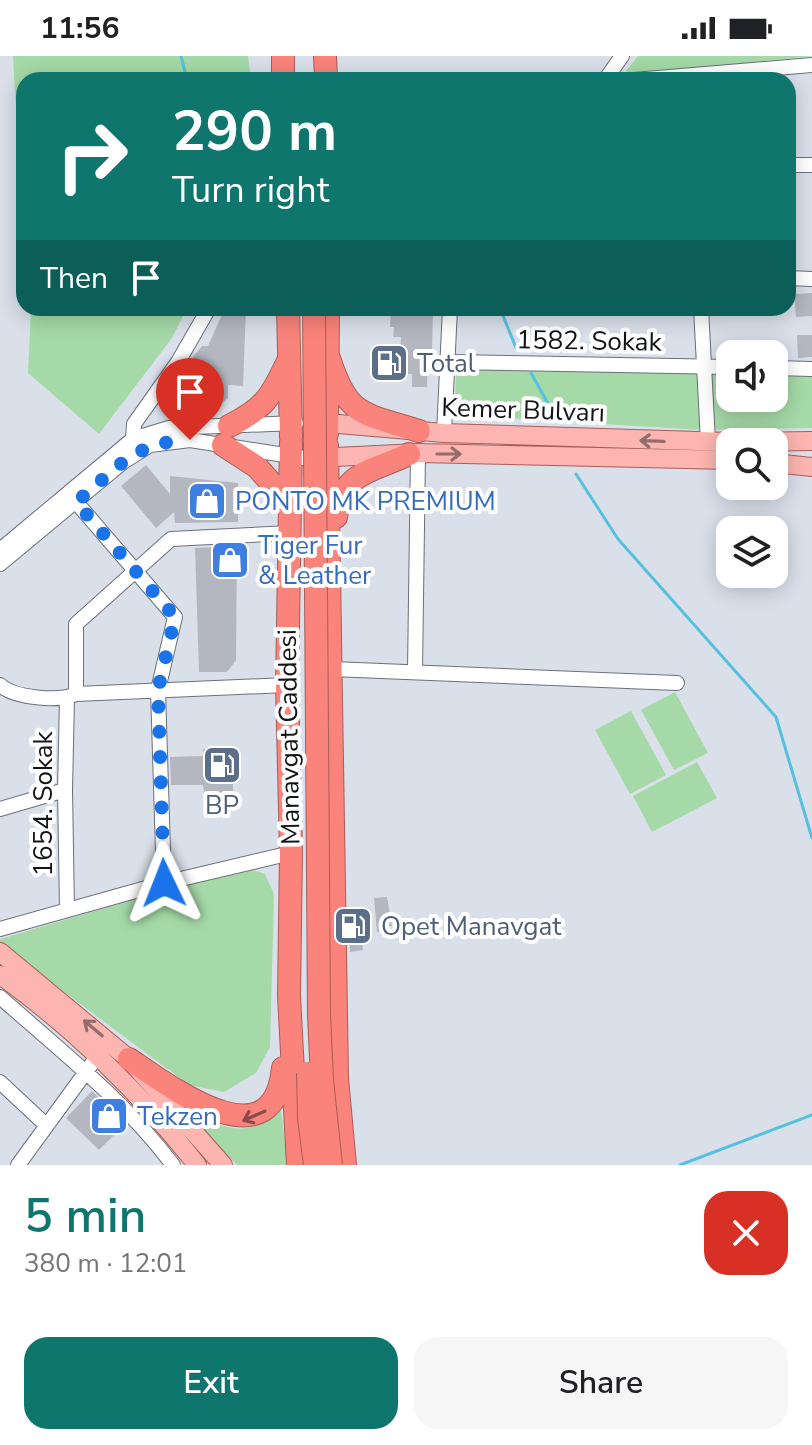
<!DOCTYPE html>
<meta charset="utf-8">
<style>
:root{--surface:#fff;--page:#f6f6f6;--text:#202124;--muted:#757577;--accent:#0f766e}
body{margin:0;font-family:"Nunito Sans",sans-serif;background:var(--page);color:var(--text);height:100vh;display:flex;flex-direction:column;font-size:30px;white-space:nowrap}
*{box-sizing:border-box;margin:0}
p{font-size:26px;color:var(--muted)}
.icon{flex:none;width:44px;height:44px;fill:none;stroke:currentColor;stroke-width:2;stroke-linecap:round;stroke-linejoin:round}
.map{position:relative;height:1109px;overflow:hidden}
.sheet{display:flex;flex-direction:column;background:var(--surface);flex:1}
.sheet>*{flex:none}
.hud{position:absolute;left:16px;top:16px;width:780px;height:244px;border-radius:24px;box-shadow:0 4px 20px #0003;background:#0f766e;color:#fff;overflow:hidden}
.buttons{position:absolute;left:716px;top:284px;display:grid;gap:16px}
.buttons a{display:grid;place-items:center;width:72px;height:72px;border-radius:16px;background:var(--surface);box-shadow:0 4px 20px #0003;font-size:40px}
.pin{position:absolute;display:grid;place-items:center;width:68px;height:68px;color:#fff;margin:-82px -34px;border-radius:50% 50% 50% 0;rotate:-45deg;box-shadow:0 0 8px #0007}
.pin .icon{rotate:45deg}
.me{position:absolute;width:88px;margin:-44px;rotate:358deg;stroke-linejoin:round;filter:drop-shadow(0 0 6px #0008)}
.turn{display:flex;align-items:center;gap:28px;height:168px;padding:0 24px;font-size:36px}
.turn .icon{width:104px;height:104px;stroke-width:2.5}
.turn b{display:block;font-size:56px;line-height:68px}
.then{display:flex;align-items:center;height:76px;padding:0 24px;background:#0003;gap:16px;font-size:30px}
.round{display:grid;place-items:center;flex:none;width:84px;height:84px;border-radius:24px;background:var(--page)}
.overview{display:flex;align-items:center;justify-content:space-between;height:136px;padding:0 24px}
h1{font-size:48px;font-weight:600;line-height:60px;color:var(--accent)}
.action{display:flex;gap:16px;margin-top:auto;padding:16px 24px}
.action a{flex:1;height:92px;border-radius:24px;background:var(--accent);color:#fff;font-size:32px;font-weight:600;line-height:92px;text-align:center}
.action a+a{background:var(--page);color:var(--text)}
.status{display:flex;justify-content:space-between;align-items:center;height:56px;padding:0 40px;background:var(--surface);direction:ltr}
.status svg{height:22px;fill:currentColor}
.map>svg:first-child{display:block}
.green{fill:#a5d9a7}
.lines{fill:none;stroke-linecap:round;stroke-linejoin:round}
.stream{stroke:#57c0de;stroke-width:3}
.building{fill:#b4b6c0}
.minor-casing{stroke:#6b7079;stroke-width:16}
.major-casing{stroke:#a95d58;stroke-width:20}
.highway-casing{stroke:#a95d58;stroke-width:24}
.minor{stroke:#fff;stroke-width:14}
.major{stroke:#fcb5b0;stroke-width:18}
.highway{stroke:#fa847b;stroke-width:22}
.highway-bridge-casing{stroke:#a95d58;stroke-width:24;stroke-linecap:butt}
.highway-bridge{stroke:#fa847b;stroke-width:22}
.oneway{stroke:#936d6b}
.oneway2{stroke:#864c49}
.route{stroke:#1a73e8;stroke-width:14;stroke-dasharray:0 25.2}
.labels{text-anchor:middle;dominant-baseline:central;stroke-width:8;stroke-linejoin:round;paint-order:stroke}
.street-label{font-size:26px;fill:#121417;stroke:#fff}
.service-label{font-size:26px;fill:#4e5e75;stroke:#fff;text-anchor:start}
.shop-label{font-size:26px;fill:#366cbe;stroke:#fff;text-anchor:start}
</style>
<div class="status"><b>11:56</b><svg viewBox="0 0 49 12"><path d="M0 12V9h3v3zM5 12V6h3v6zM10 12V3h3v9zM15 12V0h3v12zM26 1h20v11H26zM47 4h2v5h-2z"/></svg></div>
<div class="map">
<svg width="812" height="1109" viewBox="0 0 812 1109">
<rect width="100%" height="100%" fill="#dae0ea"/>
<!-- green -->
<path class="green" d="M13,0H248L251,24H24V133L19,103Z
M638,0H812L633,19L626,15Z
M31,252H187L172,282L99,378L28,317Z
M456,311L730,316V342H774V317L812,319V372L701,374L455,359Z
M675,636L708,697L674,714L641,654Z
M631,655L666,719L630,738L595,674Z
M697,706L717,742L652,776L633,740Z
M244,811L265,818L274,838L270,991L256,1017L224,1036L189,1029L0,888V883Z
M174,1042C214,1067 238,1089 281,1055L288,1109H237Z"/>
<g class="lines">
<!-- stream -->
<path class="stream" d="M181,0L187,24
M500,252L516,292
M531,317L551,353
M576,418L618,483L776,661L812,782
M680,1109L812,1059"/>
</g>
<!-- building -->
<path class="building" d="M812,237V260L796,261L794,238Z
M225,252H246L243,330L228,329V342L218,351L217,357L172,354L173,345L164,344L177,329L193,330V301L202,290H208Z
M391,252H433L432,296H428L427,331H412V318H378V296H400L401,281H393L394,271H390Z
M797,279H812V301L798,302Z
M146,409L170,438V420L238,427V466L175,467L174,456L156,472L121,430Z
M237,490L236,604L227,616H199L195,492Z
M203,693H233V737H204L203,729H171L170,701L203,700Z
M387,841L392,870L385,871L386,875L377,876L374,842Z
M359,852L363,894L350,896L348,853Z
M92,1035L125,1068L99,1094L66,1062Z"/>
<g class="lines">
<!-- minor casing -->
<g class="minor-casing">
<path id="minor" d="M605,24L622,0
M634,24L812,9
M788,109H812
M788,222L812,223
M701,252L708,386
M447,306L730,311
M774,312L812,313
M444,377L450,252
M133,383L134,368L178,306L209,252
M76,446L175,561L158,634L164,827
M0,494L133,383L169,372L296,367
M0,508L123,406L150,389L190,384L303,402
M332,613L677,627
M415,615L418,397
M0,629C14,642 59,646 76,638L287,629
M76,638V568L171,483L291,477
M67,642L65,734L67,854
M0,753L65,734
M0,873L164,827L291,797
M0,941C60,994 125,1045 173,1109
M0,1026L46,1069
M18,1109L96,1002"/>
</g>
<!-- major casing -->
<g class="major-casing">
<path id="major" d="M315,366L444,377L730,386
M743,386L812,385
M315,402L418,397L730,404
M774,407L812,411
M0,896L129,1003L223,1109
M0,919C73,971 142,1039 197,1109"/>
</g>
<!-- highway casing -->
<g class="highway-casing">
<path id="highway" d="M283,0V24
M325,0L326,24
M288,252L291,381
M329,302C348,362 363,357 419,375
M229,370C264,353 271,341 287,307
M327,378L328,252
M291,387L287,629L291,797L289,940L298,1109
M223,389L257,411L290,448
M327,390L337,1022L345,1109
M336,461C343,414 373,416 409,398
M129,1003C172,1032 273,1109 283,1012"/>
</g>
<!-- minor -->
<use href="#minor" class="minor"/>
<!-- major -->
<use href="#major" class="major"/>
<!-- highway -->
<use href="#highway" class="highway"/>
<!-- highway-bridge casing -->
<g class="highway-bridge-casing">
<path id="highway-bridge" d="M314,252L319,959L322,1024L331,1109
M308,1017L309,1062L315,1109"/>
</g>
<!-- highway-bridge -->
<use href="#highway-bridge" class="highway-bridge"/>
</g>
<!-- one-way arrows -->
<defs><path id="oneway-shaft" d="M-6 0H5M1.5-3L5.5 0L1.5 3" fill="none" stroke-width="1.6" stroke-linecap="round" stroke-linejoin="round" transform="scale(2)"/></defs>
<g class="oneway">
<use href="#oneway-shaft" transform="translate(652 385) rotate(-178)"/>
<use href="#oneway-shaft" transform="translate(449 398)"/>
<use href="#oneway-shaft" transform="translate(93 972) rotate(-140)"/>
</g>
<use class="oneway2" href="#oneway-shaft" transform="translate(254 1060) rotate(156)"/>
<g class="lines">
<!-- route -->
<path class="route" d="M164,827L158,634L175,561L76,446C118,413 132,386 190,384"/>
</g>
<!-- icons -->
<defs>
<g id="fuel-square" transform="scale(2)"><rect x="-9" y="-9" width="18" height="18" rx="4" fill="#5c6f8a" stroke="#fff"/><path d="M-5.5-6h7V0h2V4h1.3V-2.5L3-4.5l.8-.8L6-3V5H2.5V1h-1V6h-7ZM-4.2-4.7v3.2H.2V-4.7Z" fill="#fff"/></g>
<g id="shop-square" transform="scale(2)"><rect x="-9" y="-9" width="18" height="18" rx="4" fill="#3f7fe0" stroke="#fff"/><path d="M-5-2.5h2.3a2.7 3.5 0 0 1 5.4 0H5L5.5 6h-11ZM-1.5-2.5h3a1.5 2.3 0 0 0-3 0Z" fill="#fff"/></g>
</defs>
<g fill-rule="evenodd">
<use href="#fuel-square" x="389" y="307"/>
<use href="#shop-square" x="207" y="445"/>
<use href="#shop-square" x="230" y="504"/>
<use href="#fuel-square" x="222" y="709"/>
<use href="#fuel-square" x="353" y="870"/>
<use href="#shop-square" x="109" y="1060"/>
</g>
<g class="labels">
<!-- street labels -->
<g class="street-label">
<text transform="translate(589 285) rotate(1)">1582. Sokak</text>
<text transform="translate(523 354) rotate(2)">Kemer Bulvarı</text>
<text transform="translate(289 681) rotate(-91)">Manavgat Caddesi</text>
<text transform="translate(43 748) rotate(-90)">1654. Sokak</text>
</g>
<!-- service labels -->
<g class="service-label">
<text x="417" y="307">Total</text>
<text x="222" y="749" text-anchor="middle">BP</text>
<text x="381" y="870">Opet Manavgat</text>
</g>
<!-- shop labels -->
<g class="shop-label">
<text x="235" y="445">PONTO MK PREMIUM</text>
<text x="258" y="489">Tiger Fur<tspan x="258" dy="30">&amp; Leather</tspan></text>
<text x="137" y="1060">Tekzen</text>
</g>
</g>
</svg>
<div class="buttons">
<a><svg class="icon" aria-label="sound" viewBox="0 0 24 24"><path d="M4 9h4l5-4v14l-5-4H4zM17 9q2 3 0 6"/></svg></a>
<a><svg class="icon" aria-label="search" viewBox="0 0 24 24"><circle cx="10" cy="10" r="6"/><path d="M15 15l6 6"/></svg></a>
<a><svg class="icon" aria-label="layers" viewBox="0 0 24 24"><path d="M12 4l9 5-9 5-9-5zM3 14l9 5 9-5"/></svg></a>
</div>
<div class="pin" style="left:190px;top:384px;background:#d93025"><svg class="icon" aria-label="arrive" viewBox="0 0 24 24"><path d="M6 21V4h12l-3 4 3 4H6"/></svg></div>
<svg class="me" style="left:164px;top:827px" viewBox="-20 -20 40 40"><path d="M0-17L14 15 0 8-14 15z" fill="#1a73e8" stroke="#fff" stroke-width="4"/></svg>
<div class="hud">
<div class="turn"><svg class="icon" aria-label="right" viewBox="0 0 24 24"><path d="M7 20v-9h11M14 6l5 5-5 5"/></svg><div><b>290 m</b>Turn right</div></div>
<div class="then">Then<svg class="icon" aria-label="arrive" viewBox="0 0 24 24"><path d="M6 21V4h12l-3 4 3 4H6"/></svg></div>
</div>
</div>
<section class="sheet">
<div class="overview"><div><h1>5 min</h1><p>380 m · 12:01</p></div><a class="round" style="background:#d93025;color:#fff"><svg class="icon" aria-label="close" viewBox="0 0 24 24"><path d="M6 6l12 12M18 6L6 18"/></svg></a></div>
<div class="action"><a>Exit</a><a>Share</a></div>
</section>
